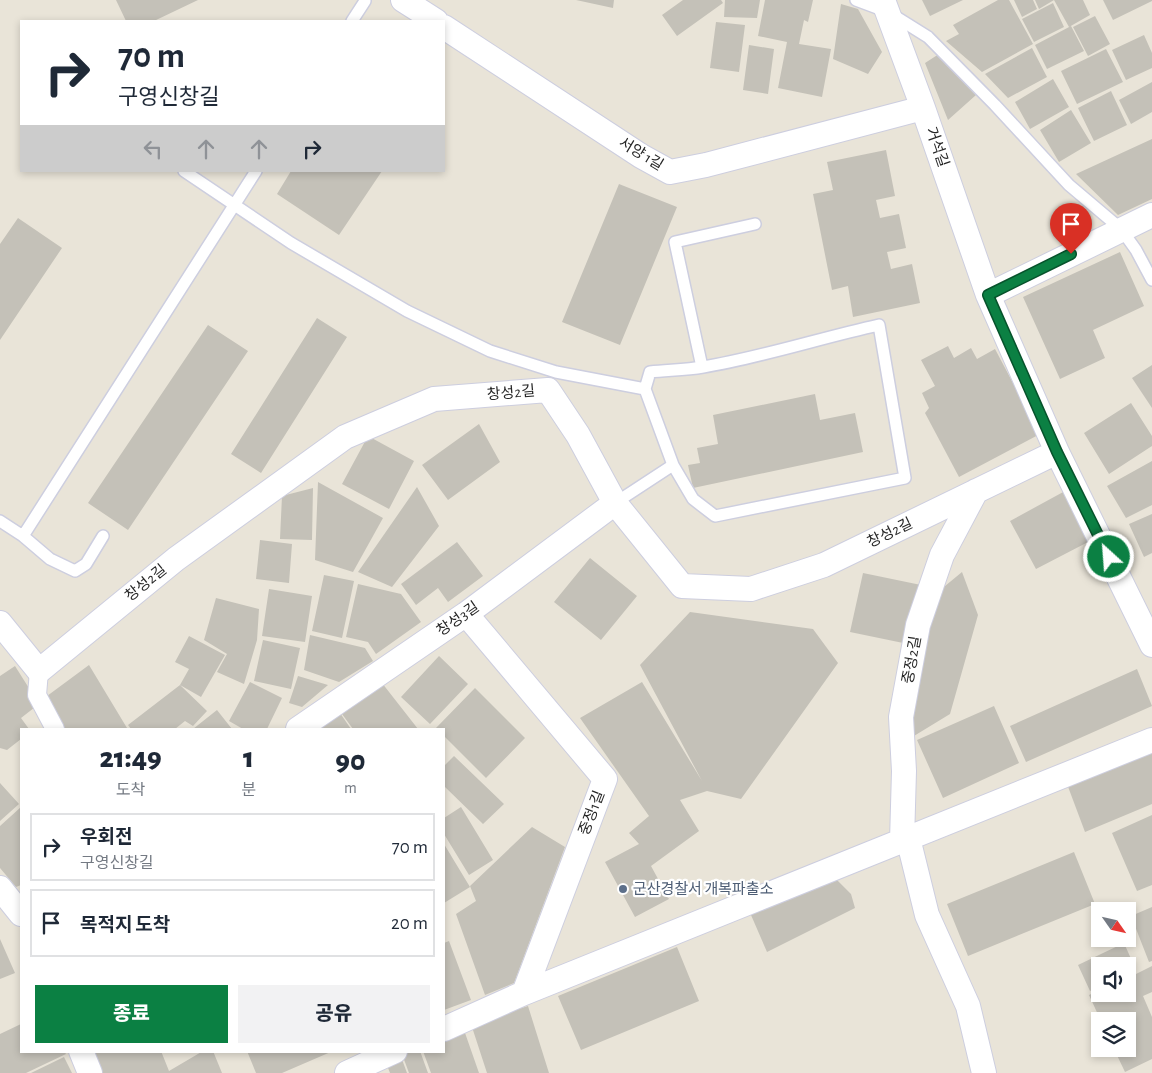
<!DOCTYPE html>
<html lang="ko">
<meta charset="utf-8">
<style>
:root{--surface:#fff;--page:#f2f2f3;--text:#1f2937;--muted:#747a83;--line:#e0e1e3;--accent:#0b8043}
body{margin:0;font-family:"Alegreya Sans","Noto Sans KR",sans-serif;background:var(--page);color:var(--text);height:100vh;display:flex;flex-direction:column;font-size:19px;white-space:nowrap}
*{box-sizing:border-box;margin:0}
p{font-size:16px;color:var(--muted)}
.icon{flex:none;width:28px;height:28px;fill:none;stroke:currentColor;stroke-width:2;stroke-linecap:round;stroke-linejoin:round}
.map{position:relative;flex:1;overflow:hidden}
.sheet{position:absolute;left:20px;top:728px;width:425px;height:325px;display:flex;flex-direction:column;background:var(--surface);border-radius:0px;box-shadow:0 2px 8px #0003}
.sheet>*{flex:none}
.hud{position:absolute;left:20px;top:20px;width:425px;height:152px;border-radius:0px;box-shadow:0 2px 8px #0003;background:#fff;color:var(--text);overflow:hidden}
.needle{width:32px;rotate:124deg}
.fabs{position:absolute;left:1091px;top:902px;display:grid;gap:10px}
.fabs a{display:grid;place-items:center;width:45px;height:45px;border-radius:0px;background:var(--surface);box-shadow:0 2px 8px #0003;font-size:25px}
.pin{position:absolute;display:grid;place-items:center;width:42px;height:42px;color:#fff;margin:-51px -21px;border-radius:50% 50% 50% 0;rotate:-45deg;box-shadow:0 0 5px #0007}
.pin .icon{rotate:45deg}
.me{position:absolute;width:55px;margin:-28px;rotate:334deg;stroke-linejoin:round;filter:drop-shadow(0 0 4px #0008)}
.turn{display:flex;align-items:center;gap:18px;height:105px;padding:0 15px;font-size:22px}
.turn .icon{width:65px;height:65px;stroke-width:2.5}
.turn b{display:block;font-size:35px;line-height:42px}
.lanes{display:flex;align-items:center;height:48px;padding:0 15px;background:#0003;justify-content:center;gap:25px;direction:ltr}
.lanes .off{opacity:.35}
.eta{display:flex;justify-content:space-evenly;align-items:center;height:85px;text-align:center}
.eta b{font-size:30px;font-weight:800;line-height:35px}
.primary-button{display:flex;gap:10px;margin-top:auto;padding:10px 15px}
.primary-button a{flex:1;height:58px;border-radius:0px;background:var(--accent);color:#fff;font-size:20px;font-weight:800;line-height:58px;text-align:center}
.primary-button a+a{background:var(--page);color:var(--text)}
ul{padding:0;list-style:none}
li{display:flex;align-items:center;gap:15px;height:68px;margin:0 10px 8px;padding:0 5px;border:2px solid var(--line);border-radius:0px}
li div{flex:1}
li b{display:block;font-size:19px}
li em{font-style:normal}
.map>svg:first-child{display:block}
.building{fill:#c4c1b8}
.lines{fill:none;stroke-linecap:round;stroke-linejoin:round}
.service-casing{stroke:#cdcedf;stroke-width:14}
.pedestrian-casing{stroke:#cdcedf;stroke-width:20}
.minor-casing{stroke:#cdcedf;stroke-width:26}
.service{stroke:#fff;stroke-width:11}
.pedestrian{stroke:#fff;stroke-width:18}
.minor{stroke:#fff;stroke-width:24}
.route-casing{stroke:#07532c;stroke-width:12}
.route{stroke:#0b8043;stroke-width:9}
.service-dot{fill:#5c6f8a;stroke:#fff;stroke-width:2}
.labels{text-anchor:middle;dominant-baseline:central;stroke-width:4.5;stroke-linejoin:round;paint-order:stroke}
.street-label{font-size:15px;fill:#262626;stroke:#fff}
.service-label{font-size:15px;fill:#4e5e75;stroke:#fff;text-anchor:start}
</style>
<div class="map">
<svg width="1152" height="1073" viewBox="0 0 1152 1073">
<rect width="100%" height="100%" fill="#e9e4d8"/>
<!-- building -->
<path class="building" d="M116,0H198L154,21H126Z
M576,0H614L613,8Z
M683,0H721L723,3L677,36L662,15Z
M725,0H760L757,18L724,17Z
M765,0H813L808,22L804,20L799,44L831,49L822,97L778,88L787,42L758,36Z
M922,0H963L930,16Z
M998,0H1009L1033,44L982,72L946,41L959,34L953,25Z
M1014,0H1033L1037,9L1022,17Z
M1035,0H1054L1039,9Z
M1054,0H1083L1090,15L1069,27Z
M1103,0H1152V1L1113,20Z
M1053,3L1064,27L1034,42L1022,19Z
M841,4L858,9L882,52L868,74L833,59Z
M1095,16L1110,44L1088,56L1073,27Z
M716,22L745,25L739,72L710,68Z
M1071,26L1084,51L1047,69L1035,45Z
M1144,35L1152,53V68L1126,80L1112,50Z
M749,45L774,49L768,94L743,90Z
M1032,48L1047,77L1008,98L985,74Z
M1106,49L1123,82L1077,104L1061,71Z
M939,54L976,95L948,120L925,63Z
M1053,79L1069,107L1030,129L1015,102Z
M1152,82V112L1131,124L1119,100Z
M1111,91L1127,125L1094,141L1078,108Z
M1071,110L1091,143L1059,162L1040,130Z
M1152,139V199L1118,215L1076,174Z
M886,150L895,196L876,200L880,218L899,214L906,248L887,252L891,269L912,264L920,303L853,317L848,286L832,290L813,194L833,190L827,162Z
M291,171H382L339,235L277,194Z
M619,184L677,207L620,345L562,322Z
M18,218L62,248L0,340V244Z
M1120,252L1144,306L1093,330L1105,358L1060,379L1023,297Z
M317,318L347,337L261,473L231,454Z
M208,325L248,351L128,530L88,503Z
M948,346L954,358L971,348L977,359L995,349L1040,434L959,477L925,413L929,408L922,393L935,386L921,360Z
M1152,365V408L1132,378Z
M815,394L820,420L855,413L863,452L693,488L688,465L700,463L697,448L718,444L713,415Z
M1131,403L1152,436V446L1109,474L1084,433Z
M479,424L500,462L448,500L422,465Z
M368,436L414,461L389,509L342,484Z
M1152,461V505L1126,518L1107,486Z
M318,482L383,518L353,572L315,560Z
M417,487L439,526L392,587L358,572Z
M313,488L312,540L280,539L282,496Z
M1065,491L1090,541L1036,569L1010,521Z
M1152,514V553L1144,557L1129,524Z
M260,540L292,544L289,583L256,579Z
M457,542L483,576L448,602L438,588L416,605L401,584Z
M590,558L637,596L601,640L554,602Z
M962,572L978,615L950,714L909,739L908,718L939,591Z
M863,573L921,585L908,644L850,632Z
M324,575L354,581L342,638L312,631Z
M358,584L401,594L421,622L376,654L368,642L346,637Z
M269,589L312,596L305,642L262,636Z
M216,598L259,609L257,640L244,684L217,672L227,654L204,640Z
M690,612L813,629L838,663L741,799L707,791L680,800L699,831L651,866L669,899L635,917L605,862L639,844L629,833L649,816L580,718L642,682L702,781L640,665Z
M310,635L365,648L373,661L339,682L304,670Z
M189,636L225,655L201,697L180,685L189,669L175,662Z
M263,640L300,648L291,689L254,681Z
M439,656L468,684L430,724L401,697Z
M89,665L127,728L125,729H62L43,699Z
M15,666L39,704L21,718L29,729H21V739L7,750L0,748V676Z
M1137,669L1152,706L1026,762L1010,726Z
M298,676L328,685L302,707L289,703Z
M250,682L282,698L267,729H243L229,721Z
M382,683L418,729H353L342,714Z
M180,685L207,711L193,726L185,721L175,729H131L128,725Z
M475,688L525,738L486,778L444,736V729L436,728Z
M994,706L1019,763L943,798L917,740Z
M217,710L232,729H193Z
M340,713L351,729H316Z
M1152,749V804L1085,832L1067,784Z
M454,756L504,804L483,824L444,786V766Z
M0,783L19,804L0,821Z
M21,807V885L16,887L0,868V826Z
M461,807L493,860L469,875L444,834V818Z
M1152,815V885L1137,891L1112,833Z
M532,827L565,847L514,983L485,995L456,914L476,901L470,886Z
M444,844L470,887L444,903Z
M1074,852L1095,904L968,956L947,904Z
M836,879L851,894L855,908L767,952L751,915Z
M1152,907V961L1149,962L1131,916Z
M0,939L15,973L0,979Z
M449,941L471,1000L444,1010V943Z
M1124,943L1136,970L1128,974V966H1100V986L1090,991L1078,965Z
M677,947L699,1001L581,1050L558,996Z
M1152,966V992L1143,996L1152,1017V1059L1125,1072L1114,1049H1128V1021H1101L1089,995L1100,990V994H1128V978Z
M528,1006L549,1073H487L471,1024Z
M21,1024V1051H64L66,1054L26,1073H0V1034Z
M464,1030L479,1073H431L423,1051H444V1038Z
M91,1051H161L169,1071L203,1051H213L222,1073H98Z
M247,1051H333L282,1073H256Z
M409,1051H420L428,1073H409L402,1054Z
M400,1054L407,1073H390L385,1060Z
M64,1057L72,1073H31Z"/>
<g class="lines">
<!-- service casing -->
<g class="service-casing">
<path id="service" d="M856,0L888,12L928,37L995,105L1069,185L1121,229L1136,250L1152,280
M352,21L365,1
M184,171L291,243L407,311L490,351L556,372L645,389
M879,325L905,478L715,516L693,499L673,465L645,389L650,372C668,370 686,370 703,367C763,357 820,338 879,325Z
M702,367L675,242L755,224
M615,503L673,465
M0,521L23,536L50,559L75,571L86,564L103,536
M23,536L256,171"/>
</g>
<!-- pedestrian casing -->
<g class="pedestrian-casing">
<path id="pedestrian" d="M39,671L37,695L55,729"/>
</g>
<!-- minor casing -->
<g class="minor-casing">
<path id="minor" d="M403,0L436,21
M883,0L923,108L988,295L1057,452L1152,645
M444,27L641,156L670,172L706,165L923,108
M988,295L1152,215
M466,614L605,779L524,993
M0,623L39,671L176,559L345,437L434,399L548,390L578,435L615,503L682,586L751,589L824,565L1057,452
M298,729L466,614L615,503
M908,838L927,915L968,1006L984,1073
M902,841L904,771L901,717L918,625L942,555L976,491
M0,888L21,914
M444,1029L524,993L1152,740
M81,1051L90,1073
M347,1073L395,1051"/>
</g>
<!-- service -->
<use href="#service" class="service"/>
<!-- pedestrian -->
<use href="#pedestrian" class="pedestrian"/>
<!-- minor -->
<use href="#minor" class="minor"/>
</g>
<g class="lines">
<!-- route casing -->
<g class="route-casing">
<path id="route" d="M1071,254L988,295L1057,452L1109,557"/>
</g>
<!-- route -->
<use href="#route" class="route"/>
</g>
<!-- markers -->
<circle class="service-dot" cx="623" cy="889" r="5"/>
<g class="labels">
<!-- street labels -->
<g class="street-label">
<text transform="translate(937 147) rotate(71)">거석길</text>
<text transform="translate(641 154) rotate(31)">서양 1길</text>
<text transform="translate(511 393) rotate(-5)">창성2길</text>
<text transform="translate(890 533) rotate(-26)">창성2길</text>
<text transform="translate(146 583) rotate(-39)">창성2길</text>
<text transform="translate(458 619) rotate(-35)">창성3길</text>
<text transform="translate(912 660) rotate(-80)">중정2길</text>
<text transform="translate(592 813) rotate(-69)">중정1길</text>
</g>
<!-- service labels -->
<g class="service-label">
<text x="633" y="889">군산경찰서 개복파출소</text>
</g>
</g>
</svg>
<div class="fabs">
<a><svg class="needle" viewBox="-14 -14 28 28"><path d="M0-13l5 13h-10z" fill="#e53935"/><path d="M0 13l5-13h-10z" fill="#747a83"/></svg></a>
<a><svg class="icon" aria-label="sound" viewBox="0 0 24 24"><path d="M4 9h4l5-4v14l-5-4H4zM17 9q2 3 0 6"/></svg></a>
<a><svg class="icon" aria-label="layers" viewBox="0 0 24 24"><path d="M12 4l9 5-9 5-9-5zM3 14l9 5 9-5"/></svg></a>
</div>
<div class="pin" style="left:1071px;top:254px;background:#d93025"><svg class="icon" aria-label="arrive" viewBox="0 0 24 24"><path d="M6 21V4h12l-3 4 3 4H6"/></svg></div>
<svg class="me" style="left:1109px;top:557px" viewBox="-20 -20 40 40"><circle r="17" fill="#0b8043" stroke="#fff" stroke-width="3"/><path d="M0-11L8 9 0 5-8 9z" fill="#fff"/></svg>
<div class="hud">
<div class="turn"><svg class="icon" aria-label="right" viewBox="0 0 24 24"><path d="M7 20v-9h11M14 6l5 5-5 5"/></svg><div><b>70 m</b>구영신창길</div></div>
<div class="lanes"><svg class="icon off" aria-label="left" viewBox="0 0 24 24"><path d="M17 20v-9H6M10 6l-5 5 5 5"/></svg><svg class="icon off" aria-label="ahead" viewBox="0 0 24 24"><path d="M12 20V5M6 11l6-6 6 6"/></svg><svg class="icon off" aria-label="ahead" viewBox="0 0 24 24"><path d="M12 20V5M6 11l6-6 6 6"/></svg><svg class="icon" aria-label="right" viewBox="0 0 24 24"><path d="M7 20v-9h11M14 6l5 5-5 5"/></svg></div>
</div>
<section class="sheet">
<div class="eta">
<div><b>21:49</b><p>도착</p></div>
<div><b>1</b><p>분</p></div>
<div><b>90</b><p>m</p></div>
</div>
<ul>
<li><svg class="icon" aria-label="right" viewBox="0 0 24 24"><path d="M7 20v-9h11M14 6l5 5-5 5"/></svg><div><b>우회전</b><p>구영신창길</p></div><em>70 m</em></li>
<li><svg class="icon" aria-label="arrive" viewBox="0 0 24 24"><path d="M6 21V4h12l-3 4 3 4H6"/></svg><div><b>목적지 도착</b></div><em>20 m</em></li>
</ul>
<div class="primary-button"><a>종료</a><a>공유</a></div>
</section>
</div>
